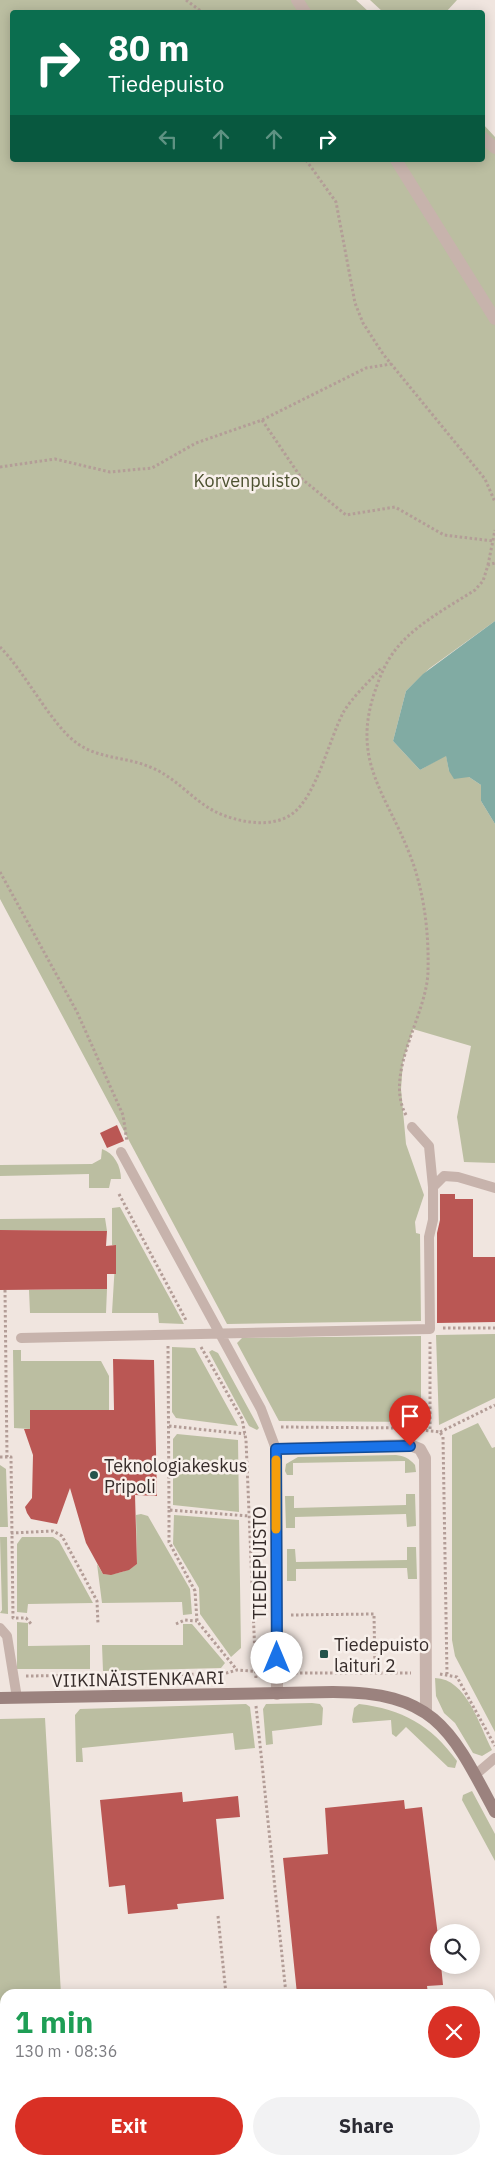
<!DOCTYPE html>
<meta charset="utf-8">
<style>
:root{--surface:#fff;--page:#f2f2f3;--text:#2b2b33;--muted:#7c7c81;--accent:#d93025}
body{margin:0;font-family:"IBM Plex Sans",sans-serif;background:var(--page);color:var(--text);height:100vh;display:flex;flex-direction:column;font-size:19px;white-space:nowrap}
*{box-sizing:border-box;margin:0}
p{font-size:16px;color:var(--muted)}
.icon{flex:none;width:28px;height:28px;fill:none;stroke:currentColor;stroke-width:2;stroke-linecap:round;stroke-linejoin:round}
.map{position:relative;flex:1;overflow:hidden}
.drawer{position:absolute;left:0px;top:1989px;width:495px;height:176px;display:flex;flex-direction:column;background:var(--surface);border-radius:15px 15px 0 0;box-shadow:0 2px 12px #0003}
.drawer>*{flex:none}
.guide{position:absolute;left:10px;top:10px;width:475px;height:152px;border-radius:5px;box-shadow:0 2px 12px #0003;background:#0b6e4f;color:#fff;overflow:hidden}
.tools{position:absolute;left:430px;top:1924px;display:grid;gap:10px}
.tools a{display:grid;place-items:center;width:50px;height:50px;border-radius:50%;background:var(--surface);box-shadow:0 2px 12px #0003;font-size:25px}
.pin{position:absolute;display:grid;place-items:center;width:42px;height:42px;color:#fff;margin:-51px -21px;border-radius:50% 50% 50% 0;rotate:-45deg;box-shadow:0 0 5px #0007}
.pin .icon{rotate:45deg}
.me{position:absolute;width:55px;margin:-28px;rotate:0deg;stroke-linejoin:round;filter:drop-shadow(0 0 4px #0008)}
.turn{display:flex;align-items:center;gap:18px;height:105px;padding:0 15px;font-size:22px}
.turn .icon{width:65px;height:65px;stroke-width:2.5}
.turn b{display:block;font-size:35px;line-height:42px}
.lanes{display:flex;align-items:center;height:48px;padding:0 15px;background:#0003;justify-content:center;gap:25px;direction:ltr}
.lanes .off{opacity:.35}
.round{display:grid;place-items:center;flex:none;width:52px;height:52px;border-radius:26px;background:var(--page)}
.headline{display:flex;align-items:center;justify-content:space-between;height:85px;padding:0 15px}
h1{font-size:30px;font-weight:700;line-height:38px;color:#1e9e55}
.button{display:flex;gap:10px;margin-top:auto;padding:10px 15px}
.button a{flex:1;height:58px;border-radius:30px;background:var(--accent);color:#fff;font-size:20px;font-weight:700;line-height:58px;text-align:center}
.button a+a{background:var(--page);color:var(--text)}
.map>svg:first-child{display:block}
.green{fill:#bbbea1}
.water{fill:#81aba3}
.building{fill:#ba5754}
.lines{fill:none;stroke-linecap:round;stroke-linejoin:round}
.path{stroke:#b39d97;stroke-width:3;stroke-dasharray:2.5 2.5;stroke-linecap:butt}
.lane{stroke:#c7b3ac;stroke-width:10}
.street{stroke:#c7b3ac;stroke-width:12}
.secondary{stroke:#9b827e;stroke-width:12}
.route-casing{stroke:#114b97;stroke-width:12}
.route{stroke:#1a73e8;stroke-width:9}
.slow{stroke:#f59e0b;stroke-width:9}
.poi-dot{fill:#24544c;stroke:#f8f0eb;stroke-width:2}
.labels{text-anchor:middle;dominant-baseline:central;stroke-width:5;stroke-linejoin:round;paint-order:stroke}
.park-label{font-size:18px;fill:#4d5231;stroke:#f8f0eb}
.poi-label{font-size:18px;fill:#362c2a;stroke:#f8f0eb;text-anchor:start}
.street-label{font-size:18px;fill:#362c2a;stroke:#f8f0eb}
</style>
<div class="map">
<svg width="495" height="2164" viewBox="0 0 495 2164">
<rect width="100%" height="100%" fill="#f0e5df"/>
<!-- green -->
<path class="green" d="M0,0H356L369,12H12V160H482L483,124L495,137V621L430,668L406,691L393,741L420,770L446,755L449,771L469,777L481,785V801L495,824V1163L464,1162L457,1117L471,1046L413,1029L403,1061L401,1089L406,1144L424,1195L415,1222L416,1233L420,1234L421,1321L227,1324L0,899Z
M370,0H457L446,12H383Z
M102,1149C114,1153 121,1166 121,1179H111L109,1188H89V1174L0,1176V1165L92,1164L101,1159Z
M120,1207L184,1324L159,1323L158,1313H112L116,1246L112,1245V1208Z
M105,1218L107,1231L0,1230V1219Z
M107,1289L106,1313H30L29,1290Z
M495,1334V1398L439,1425L436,1335Z
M421,1336V1422L279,1421L237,1343L242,1338Z
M172,1347L195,1348L238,1426L176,1418L172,1412Z
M13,1350H21V1361H101L109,1376V1410H30V1429L14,1428Z
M212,1350L218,1353L259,1428L257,1430L249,1426L209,1352Z
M478,1423L492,1448L495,1447V1732L455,1656L452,1640V1435Z
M177,1434L238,1440L239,1512L173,1505V1439Z
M396,1455C404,1456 409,1458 415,1465L416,1472L405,1473V1461L293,1463V1475H287L285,1471L286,1464L298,1457Z
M0,1465L6,1469L8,1527H0Z
M406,1494H415L416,1526L407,1527L406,1514L295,1517V1528H286L285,1496H294V1508L406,1505Z
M141,1514L148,1516L190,1589L192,1614L183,1615L182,1602L102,1603L97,1564L103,1574C116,1575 126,1572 137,1564L136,1515Z
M174,1515L239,1520L241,1648L231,1657L200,1614L199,1588L173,1544Z
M0,1537H7L8,1614L0,1613L2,1610Z
M22,1537H53L59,1541L93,1603L28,1604L27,1613L17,1612V1544Z
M407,1547H416L417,1579H408L407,1568L296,1569V1581H287V1549H295L296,1562L407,1560Z
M17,1622L28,1623V1646L90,1645V1669H17Z
M183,1624H192L225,1663L221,1668L103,1671L102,1645H183Z
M435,1678C467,1679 479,1725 492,1750L482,1756L473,1753L455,1723L444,1713L436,1696Z
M312,1703L320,1704L323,1708L322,1725L272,1731L273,1744L266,1745L263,1709L266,1704Z
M246,1704L250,1707L255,1748L235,1750L233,1733L82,1748L83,1762H76L75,1715L80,1709Z
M359,1704C402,1709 431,1725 457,1761L455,1768L448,1767L406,1727L396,1737L392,1734L391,1720L353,1723L352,1720L354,1708Z
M45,1718L61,1994H5V2160H26V2164H0V1719Z
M472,1791L495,1834V1861L462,1800L463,1795Z"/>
<!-- water -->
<path class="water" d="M495,621V824L481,801V785L469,777L454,779L449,771L446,756L420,770L393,741L406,691L423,674Z"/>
<!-- building -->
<path class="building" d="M117,1125L124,1141L107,1148L100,1133Z
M440,1194H455V1199H473V1257H495V1322L437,1323V1233L440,1220Z
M0,1230L107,1231L106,1246L116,1245V1274H107V1289L0,1290Z
M113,1359L154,1360L157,1496L135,1495L137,1564L129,1570L111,1575L103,1574L86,1543L70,1488L57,1524L31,1519L27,1513L25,1507L32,1498L33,1455L24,1429H30V1410H114Z
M182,1792L183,1802L238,1796L240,1817L216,1819L224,1899L177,1904L178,1909L128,1914L125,1885L109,1887L100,1800Z
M404,1800L405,1809L422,1807L439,1944V1965H441L443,1985L427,1986L428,1994H297L283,1858L328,1854L325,1808Z"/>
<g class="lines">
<!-- path -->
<path class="path" d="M186,0L202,12
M306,160L336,202L355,303L363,323L383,354L485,479L495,502
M262,420L302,479L346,515L395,507L444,535L493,541
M0,467L55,459L110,472L152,468L196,443L262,420L366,368L391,364
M488,565L495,530
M0,647C26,673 51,725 78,744C100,759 127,757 150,767C176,777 192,800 216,812C237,822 271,829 292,814C316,797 329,740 343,713C352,697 369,682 382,667
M0,872L77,1012L123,1115L127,1142
M406,1115C383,1073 428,1014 428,970C429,932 424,891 410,855C386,793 351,761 375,691C381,673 388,657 402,642C422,621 450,606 475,590L483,581L488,565L495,563
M119,1194L187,1322
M5,1290L7,1457
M443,1328H495
M168,1346L169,1510L249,1516
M201,1347L242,1419L246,1440L256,1680
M169,1426L245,1434
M281,1427L405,1428
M411,1429L440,1432L443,1437L447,1674
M430,1429V1342
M440,1432L495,1405
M0,1457H11L13,1618H26L32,1625
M169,1510V1542L195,1591L197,1621L237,1670
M11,1533L53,1531L62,1536L97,1601L98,1624
M291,1615L374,1614L375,1673
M176,1624L185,1620L197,1621
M290,1673H411
M440,1674L457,1677L495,1746
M26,1676L223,1674L237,1670L264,1672
M256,1706L286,1994
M218,1916L226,1994
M243,2160L244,2164
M303,2160L304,2164"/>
<!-- lane -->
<path class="lane" d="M412,1127L429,1146L433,1187
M121,1152L261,1409L276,1449
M21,1338L430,1329L429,1237L433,1220V1187L444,1176L458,1177L495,1188
M0,1628L7,1636L17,1698
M475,1775L495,1758"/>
<!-- street -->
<path class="street" d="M297,0L305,12
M482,137L495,148
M396,160L495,319
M277,1694L276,1449L410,1445L420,1449L425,1458L426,1712"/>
<!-- secondary -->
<path class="secondary" d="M0,1698L333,1692C435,1692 451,1729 495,1812"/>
</g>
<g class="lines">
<!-- route casing -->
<g class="route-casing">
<path id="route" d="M277,1658L276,1449L410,1446"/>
</g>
<!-- route -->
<use href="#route" class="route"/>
<!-- slow -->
<path class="slow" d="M276,1460V1529"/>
</g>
<!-- markers -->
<g class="poi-dot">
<circle cx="94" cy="1475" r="5"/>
<rect x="319" y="1649" width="10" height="10" rx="2.5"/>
</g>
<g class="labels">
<!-- park labels -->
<g class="park-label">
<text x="247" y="480">Korvenpuisto</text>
</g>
<!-- poi labels -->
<g class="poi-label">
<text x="104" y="1465">Teknologiakeskus<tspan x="104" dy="21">Pripoli</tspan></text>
<text x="334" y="1644">Tiedepuisto<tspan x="334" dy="21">laituri 2</tspan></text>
</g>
<!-- street labels -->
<g class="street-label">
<text transform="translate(259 1563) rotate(-90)">TIEDEPUISTO</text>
<text transform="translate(138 1679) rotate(-1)">VIIKINÄISTENKAARI</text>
</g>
</g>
</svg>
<div class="tools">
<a><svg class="icon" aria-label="search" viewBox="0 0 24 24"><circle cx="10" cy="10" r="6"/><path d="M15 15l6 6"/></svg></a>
</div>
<div class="pin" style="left:410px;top:1446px;background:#d93025"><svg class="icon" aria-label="arrive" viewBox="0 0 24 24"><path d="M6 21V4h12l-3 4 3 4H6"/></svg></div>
<svg class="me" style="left:277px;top:1658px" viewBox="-20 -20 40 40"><circle r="19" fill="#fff"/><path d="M0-13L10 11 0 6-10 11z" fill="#1a73e8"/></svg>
<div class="guide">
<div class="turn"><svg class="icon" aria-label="right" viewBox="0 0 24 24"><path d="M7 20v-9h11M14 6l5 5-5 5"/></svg><div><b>80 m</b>Tiedepuisto</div></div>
<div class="lanes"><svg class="icon off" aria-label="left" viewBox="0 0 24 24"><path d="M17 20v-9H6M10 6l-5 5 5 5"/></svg><svg class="icon off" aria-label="ahead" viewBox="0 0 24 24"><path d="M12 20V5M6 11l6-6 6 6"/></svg><svg class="icon off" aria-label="ahead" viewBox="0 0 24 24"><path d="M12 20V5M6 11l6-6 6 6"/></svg><svg class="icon" aria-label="right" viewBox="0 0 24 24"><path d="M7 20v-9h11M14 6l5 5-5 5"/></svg></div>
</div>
<section class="drawer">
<div class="headline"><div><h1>1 min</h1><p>130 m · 08:36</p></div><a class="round" style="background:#d93025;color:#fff"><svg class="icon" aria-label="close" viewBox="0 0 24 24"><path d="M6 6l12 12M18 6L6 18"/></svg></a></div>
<div class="button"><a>Exit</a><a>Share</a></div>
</section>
</div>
